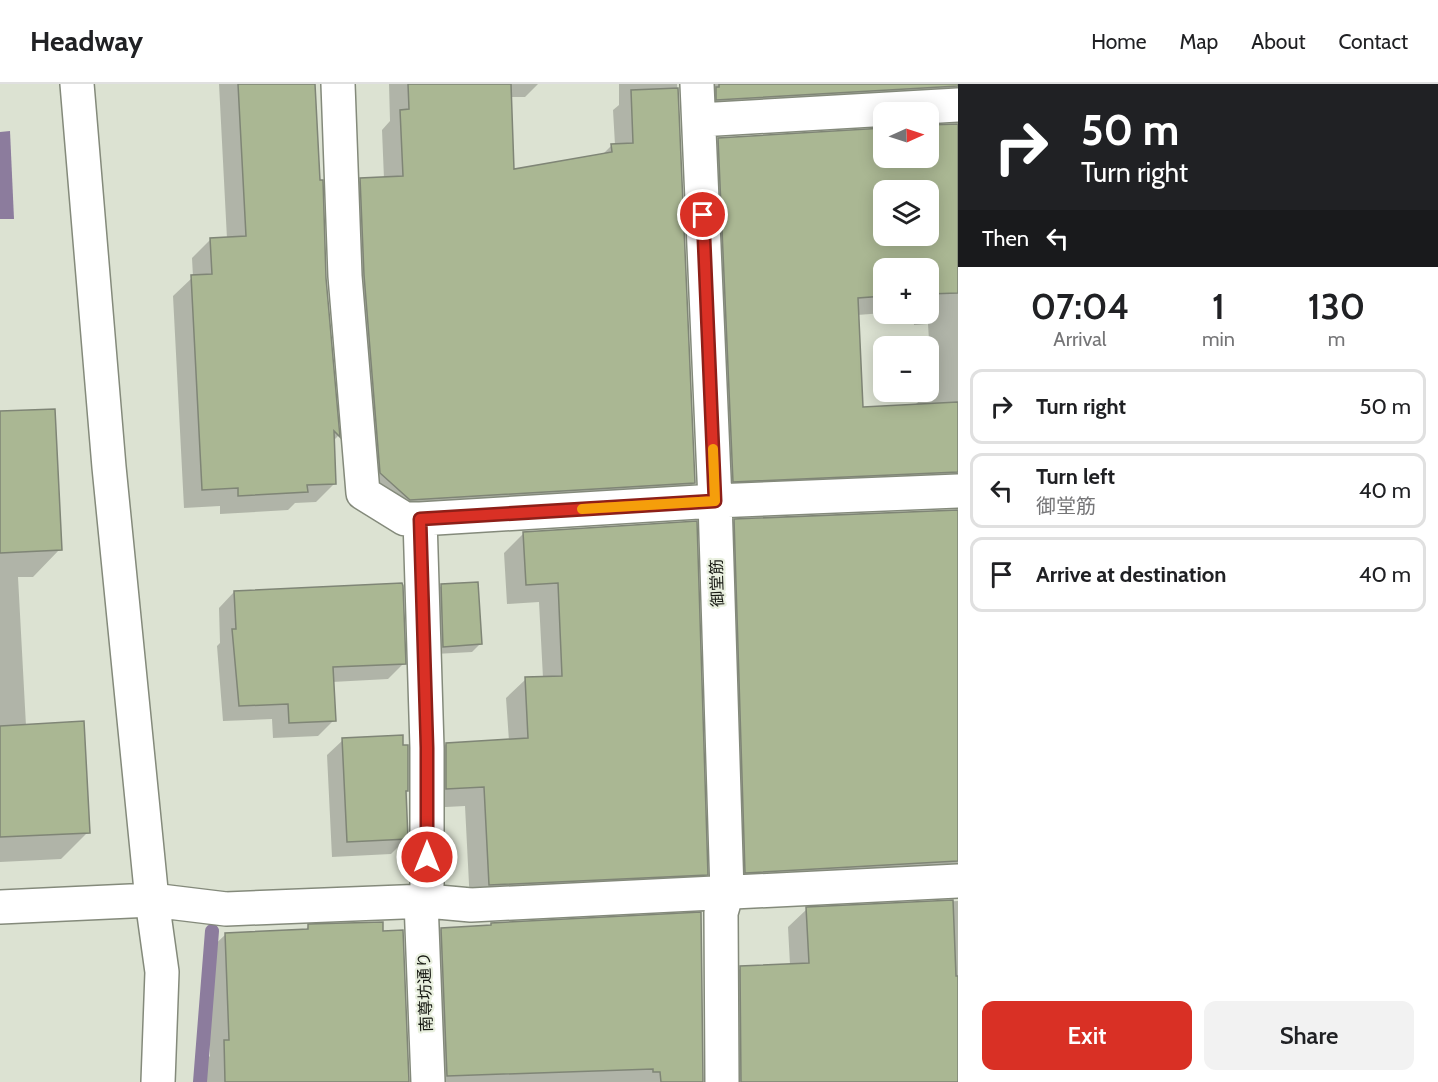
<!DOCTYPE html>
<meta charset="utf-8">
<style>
:root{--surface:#fff;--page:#f2f2f2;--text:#202124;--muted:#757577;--line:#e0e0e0;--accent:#d93025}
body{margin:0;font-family:Cabin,"Noto Sans JP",sans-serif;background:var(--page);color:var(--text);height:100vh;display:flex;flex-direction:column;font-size:22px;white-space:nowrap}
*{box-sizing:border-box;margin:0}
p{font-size:20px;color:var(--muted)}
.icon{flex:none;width:33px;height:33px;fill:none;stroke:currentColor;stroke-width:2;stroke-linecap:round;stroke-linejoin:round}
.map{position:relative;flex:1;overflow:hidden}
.details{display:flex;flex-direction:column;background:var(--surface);width:480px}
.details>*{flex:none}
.banner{background:#202124;color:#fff;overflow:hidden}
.needle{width:39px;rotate:87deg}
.tools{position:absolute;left:873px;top:18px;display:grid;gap:12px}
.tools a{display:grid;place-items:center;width:66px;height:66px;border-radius:12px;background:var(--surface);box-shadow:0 3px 15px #0003;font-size:30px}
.pin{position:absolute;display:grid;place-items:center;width:51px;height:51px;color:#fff;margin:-26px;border:3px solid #fff;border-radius:50%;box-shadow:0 2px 6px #0007}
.me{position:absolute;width:66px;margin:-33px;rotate:0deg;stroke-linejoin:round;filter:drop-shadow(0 0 4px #0008)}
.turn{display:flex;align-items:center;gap:21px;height:126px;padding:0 24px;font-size:27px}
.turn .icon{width:78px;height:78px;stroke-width:2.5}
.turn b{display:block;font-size:42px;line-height:51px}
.then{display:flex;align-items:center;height:57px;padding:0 24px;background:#0003;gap:12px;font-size:22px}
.eta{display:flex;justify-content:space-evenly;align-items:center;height:102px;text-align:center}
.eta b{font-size:36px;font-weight:600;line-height:42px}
.button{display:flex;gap:12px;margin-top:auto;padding:12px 24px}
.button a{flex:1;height:69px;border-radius:12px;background:var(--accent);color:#fff;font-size:24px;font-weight:600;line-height:69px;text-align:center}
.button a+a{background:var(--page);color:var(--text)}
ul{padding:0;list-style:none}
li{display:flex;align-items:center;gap:18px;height:75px;margin:0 12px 9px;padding:0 12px;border:3px solid var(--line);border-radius:12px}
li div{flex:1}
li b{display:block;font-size:22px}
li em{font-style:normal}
header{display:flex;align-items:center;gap:36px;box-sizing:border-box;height:84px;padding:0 30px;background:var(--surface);border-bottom:2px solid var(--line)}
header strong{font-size:28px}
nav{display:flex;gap:33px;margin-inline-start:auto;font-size:21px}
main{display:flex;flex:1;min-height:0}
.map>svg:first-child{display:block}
.water{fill:#8c7c9d}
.shadow{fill:#0003;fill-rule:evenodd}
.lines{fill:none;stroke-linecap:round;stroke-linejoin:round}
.stream{stroke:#8c7c9d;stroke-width:14}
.building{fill:#aab793;stroke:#7f8576;stroke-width:1.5;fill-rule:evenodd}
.street-casing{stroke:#848a7b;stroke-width:36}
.secondary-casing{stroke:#848a7b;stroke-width:36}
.street{stroke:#fff;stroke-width:33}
.secondary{stroke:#fff;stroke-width:33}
.route-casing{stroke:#8d1f18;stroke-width:15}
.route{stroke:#d93025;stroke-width:10}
.slow{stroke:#f59e0b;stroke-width:10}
.labels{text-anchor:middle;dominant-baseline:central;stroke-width:4.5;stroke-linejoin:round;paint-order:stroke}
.street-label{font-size:16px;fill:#161812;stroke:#e9f0df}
</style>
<header>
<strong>Headway</strong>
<nav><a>Home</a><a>Map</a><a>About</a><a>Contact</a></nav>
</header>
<main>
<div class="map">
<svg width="958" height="998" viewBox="0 0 958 998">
<rect width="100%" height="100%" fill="#dce2d2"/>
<!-- water -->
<path class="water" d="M10,47L14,135H0V48Z"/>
<!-- shadow -->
<path class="shadow" d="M219,0H314L325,194L338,352L333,357L335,399L316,418L295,419L288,426L220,430V422L184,424L173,212L193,193L192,174L211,155H227Z
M389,0H538L525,13H510L512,87L602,71L612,61H615L613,26L619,21V0H677L694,399L675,417L391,434L362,408L342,114L361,96L384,95L382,46L390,37Z
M681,0H958V37L698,34L686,1Z
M958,41V424L955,415H715L700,74L719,55L884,74H928ZM884,106H928V152H884ZM884,184H928V230H913L914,241L928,240L932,305L915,321L862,324L857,231L884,229Z
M0,329L60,465L33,493H18L26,642L88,748L61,775L0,778Z
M958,427V814L727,807L716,455L735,436Z
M695,438L706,790L687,810L470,820L465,722L427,724V680L446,660L509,657L506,614L526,595L543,594L539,518L507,520L504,469L524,449Z
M441,502L480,560L472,568L435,570L434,510Z
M234,508L404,579L388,595L332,598L334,636L318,652L273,654L272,635L223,637L217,562L220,559L219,524Z
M343,656L404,709L407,754L391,770L332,773L327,671Z
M958,817V998H723L722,902L741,884L790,881L788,843L807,825Z
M492,840L702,998H428L423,864L441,845L489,843Z
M309,842L408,998H206L205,977L210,972L206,869L226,850L304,847Z"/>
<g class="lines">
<!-- stream -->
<path class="stream" d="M200,998L212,847"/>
</g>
<!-- building -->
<path class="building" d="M238,0H315L320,96H323L326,194L340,353L334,347L336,400L307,401L308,408L238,412V404L202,406L191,191L212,190L210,154L246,152Z
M408,0H511L514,85L612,68L611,60L633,59L631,6L678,4L695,399L410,416L380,389L364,191L360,94L403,92L400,26L409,25Z
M719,0H958V2L716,16V3H719Z
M958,40V209L928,210V184H884V212L858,214L863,323L958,318V388L733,398L718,54L884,44V74H928V41ZM884,106H928V152H884Z
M55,325L62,466L0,469V327Z
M958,426V777L745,789L734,435Z
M697,437L708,791L489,801L484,703L446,705V659L528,654L525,593L562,592L558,499L526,501L523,448Z
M478,498L482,560L443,563L441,500Z
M402,499L403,502L406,580L333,583L336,637L289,639L288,620L239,622L232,545H236L234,507Z
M84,637L90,749L0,753V642Z
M403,651V661H408V707H406L408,755L347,758L342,654Z
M953,816L956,892H958V998H741L740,882L809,879L806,823Z
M701,828L703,998H661L660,988H653V985L447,992L441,844L491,841V839Z
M383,838V847L403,846L409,998H225L224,956H229L225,849L308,845V840Z"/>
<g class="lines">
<!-- street casing -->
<g class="street-casing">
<path id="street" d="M338,0L345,192L363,409L405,435H420
M697,0L715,417L727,808L721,829L722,998
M699,36L958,21
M421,817L428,998
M427,817V664L420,435L715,417L958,407
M158,998L162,888L152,816L226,825L427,817L471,821L958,797"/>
</g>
<!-- secondary casing -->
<g class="secondary-casing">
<path id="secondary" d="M0,823L152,816L109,383L77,0"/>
</g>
<!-- street -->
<use href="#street" class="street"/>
<!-- secondary -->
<use href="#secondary" class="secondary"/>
</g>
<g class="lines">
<!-- route casing -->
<g class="route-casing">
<path id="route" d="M427,773V664L420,435L715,417L703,131"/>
</g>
<!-- route -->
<use href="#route" class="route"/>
<!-- slow -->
<path class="slow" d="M582,425L715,417L713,365"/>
</g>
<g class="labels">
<!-- street labels -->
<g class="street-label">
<text transform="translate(717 499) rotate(-92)">御堂筋</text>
<text transform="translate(425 908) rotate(-92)">南尊坊通り</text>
</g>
</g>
</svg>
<div class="tools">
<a><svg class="needle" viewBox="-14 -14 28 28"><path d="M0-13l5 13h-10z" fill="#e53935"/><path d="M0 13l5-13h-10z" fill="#757577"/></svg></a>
<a><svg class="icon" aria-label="layers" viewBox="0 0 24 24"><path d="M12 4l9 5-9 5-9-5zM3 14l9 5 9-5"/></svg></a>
<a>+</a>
<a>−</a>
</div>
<div class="pin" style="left:703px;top:131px;background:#d93025"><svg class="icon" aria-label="arrive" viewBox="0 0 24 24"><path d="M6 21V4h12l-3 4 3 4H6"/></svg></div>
<svg class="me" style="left:427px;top:773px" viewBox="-20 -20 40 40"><circle r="17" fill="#d93025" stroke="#fff" stroke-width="3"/><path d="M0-11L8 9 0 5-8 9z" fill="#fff"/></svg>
</div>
<section class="details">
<div class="banner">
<div class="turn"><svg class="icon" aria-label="right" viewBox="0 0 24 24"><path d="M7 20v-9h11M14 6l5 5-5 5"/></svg><div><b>50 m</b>Turn right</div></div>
<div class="then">Then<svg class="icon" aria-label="left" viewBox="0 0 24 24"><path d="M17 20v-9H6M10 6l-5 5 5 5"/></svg></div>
</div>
<div class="eta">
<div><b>07:04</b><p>Arrival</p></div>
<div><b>1</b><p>min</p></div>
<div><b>130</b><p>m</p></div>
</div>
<ul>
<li><svg class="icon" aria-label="right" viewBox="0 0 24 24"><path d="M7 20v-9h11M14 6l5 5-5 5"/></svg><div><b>Turn right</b></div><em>50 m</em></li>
<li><svg class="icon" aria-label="left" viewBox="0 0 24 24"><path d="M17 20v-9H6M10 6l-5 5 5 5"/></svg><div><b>Turn left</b><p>御堂筋</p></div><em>40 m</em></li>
<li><svg class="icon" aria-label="arrive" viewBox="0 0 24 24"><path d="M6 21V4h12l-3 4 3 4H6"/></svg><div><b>Arrive at destination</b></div><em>40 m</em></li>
</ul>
<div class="button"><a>Exit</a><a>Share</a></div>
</section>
</main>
